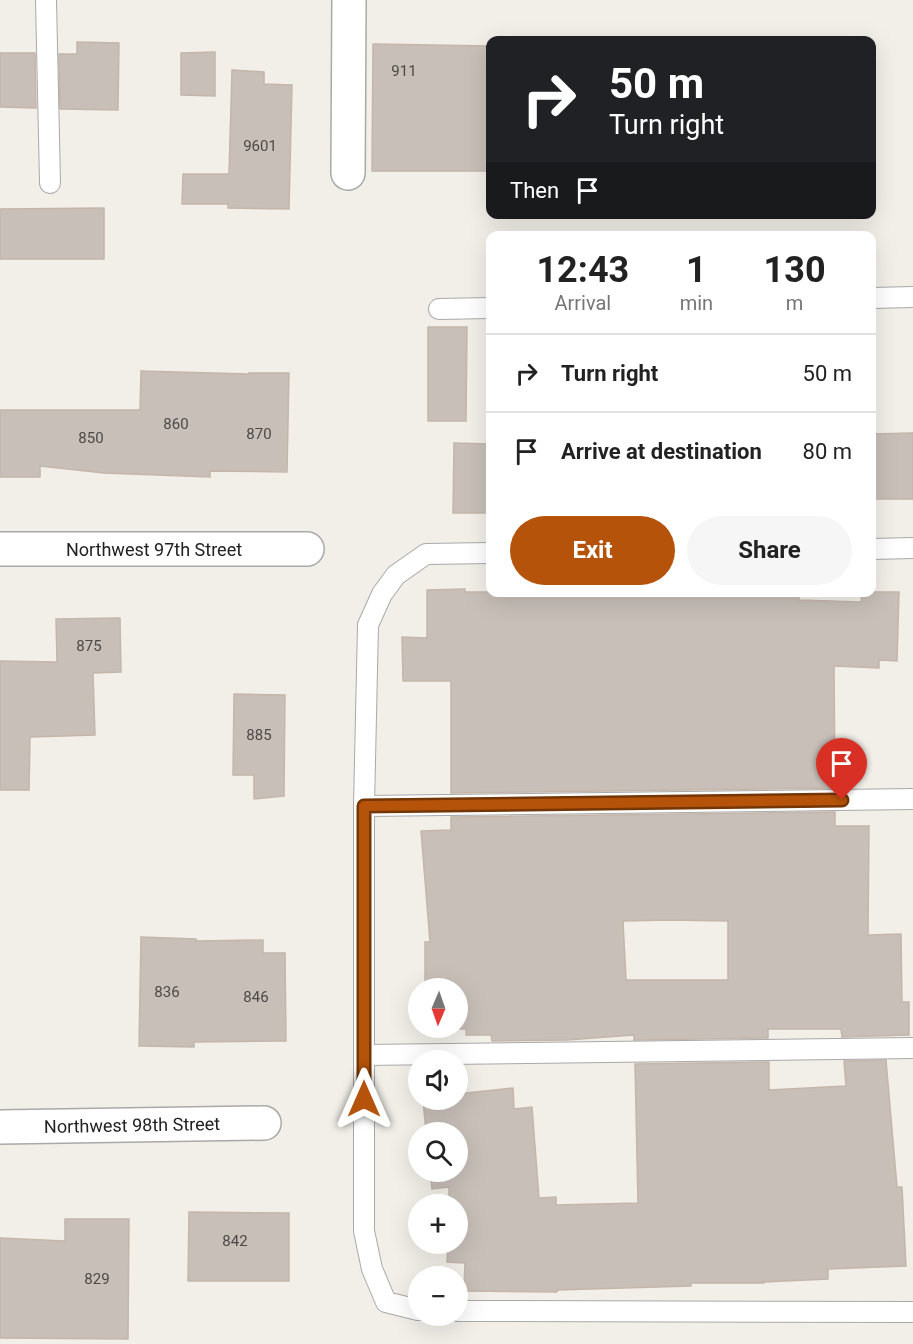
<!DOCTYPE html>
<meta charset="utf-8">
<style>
:root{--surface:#fff;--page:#f6f6f6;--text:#222;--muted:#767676;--line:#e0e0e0;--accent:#b45309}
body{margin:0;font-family:Roboto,sans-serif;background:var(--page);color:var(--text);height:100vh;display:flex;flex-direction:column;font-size:22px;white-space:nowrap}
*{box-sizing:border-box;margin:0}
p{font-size:20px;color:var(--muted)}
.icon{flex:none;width:33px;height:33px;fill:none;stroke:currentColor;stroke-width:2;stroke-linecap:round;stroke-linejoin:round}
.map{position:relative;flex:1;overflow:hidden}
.panel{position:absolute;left:486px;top:231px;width:390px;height:366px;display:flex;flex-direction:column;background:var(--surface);border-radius:12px;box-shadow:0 6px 24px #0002}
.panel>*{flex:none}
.guide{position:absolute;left:486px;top:36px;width:390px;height:183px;border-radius:12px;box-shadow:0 6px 24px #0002;background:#202124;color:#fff;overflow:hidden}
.needle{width:39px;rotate:182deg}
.buttons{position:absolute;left:408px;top:978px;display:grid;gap:12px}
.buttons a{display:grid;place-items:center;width:60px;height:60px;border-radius:50%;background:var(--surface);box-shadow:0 6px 24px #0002;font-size:30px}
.pin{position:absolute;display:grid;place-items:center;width:51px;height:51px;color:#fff;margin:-62px -26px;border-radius:50% 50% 50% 0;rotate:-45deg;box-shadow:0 0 6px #0007}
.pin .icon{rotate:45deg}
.me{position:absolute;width:66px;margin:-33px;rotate:0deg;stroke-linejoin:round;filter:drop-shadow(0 0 4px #0008)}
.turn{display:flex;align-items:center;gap:21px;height:126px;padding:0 24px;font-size:27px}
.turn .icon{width:78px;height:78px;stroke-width:2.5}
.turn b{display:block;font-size:42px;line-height:51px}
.then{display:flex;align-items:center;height:57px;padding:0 24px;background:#0003;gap:12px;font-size:22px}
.eta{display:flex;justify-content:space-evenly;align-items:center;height:102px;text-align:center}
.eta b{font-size:36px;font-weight:700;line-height:42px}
.primary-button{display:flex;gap:12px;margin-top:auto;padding:12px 24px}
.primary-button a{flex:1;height:69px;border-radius:36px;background:var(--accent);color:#fff;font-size:24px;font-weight:700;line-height:69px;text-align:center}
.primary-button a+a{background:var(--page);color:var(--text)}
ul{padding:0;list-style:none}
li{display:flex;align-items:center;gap:18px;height:78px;padding:0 24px;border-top:2px solid var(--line)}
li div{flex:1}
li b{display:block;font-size:22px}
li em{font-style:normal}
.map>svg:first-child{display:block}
.building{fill:#c7bfb8;stroke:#c4b6ab;stroke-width:1.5;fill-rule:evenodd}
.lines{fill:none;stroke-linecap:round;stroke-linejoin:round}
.lane-casing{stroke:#a9a9a9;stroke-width:22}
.street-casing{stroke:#a9a9a9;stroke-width:36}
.lane{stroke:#fff;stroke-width:20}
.street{stroke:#fff;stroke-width:33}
.route-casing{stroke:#753606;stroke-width:15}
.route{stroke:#b45309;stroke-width:10}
.labels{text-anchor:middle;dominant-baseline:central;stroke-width:6;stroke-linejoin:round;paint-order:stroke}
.number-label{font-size:15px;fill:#4b4948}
.street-label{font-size:18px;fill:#222;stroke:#fff}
</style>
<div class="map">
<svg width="913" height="1344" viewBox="0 0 913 1344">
<rect width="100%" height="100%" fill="#f2efe9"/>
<!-- building -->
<path class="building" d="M77,42L119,43L118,110L60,109L59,54H77Z
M373,44L490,46V171H372Z
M215,52V96L181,95V53Z
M0,53H35L36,108L0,107Z
M232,70L264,72V84L292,85L289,209L228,208V204H182L183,174H229Z
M104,208V259H0V209Z
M428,327H467L466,421H428Z
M141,371L249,374V373H289L287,472L210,471V477L104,473L40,466V477H0V410H140Z
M913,433V499H872V434Z
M454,443L489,444L488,513H453Z
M465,589V592H799V600L861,602L862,592H899L897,661L879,660V668L834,666L835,788L451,793V681H403L402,637L427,638V590Z
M120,618L121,672L93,673L95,735L30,737L29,790H0V661L57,662L56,619Z
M234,694L285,695L284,796L254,799V775H233Z
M835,812V826H869L868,935L901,934L902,1002H909V1035L842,1037L841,1029H768V1038L634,1040V1035L567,1040L492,1041L491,1035H466V1029H426V1028H458V988H425V942H430L421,831L451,830V817ZM668,920L728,921V980H626L623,921Z
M141,937L196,939V941L263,940V953H285L286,1041L194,1042V1047L139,1046Z
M886,1060L897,1187H902L906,1266L828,1269V1279L764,1282V1283H691V1286L557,1290V1292L464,1291L465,1263L447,1262L448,1244H458V1204H449V1187L432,1189L430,1172H458V1132H426L423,1100H458V1094L513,1088L514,1109L532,1107L539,1198L556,1197V1205L638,1203L635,1064L769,1062V1090L846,1086L844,1061Z
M189,1212L289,1213V1281H188Z
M65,1219H129L128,1339L0,1338V1238L65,1241Z"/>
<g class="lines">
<!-- lane casing -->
<g class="lane-casing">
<path id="lane" d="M46,0L50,183
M872,298L913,297
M439,309L490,308
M872,549L913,548
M364,806L913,799
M364,1055L913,1048
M418,1310L386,1302L372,1269L364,1231V806L368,625L382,594L396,575L426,554L490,553
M458,1311L913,1312"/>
</g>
<!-- street casing -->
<g class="street-casing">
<path id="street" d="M348,173L349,0
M0,549H307
M0,1127L264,1123"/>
</g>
<!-- lane -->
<use href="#lane" class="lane"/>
<!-- street -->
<use href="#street" class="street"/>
</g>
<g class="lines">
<!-- route casing -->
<g class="route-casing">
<path id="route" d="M364,1099V806L842,800"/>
</g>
<!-- route -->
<use href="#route" class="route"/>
</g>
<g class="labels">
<!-- number labels -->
<g class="number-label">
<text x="404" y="71">911</text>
<text x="260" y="146">9601</text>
<text x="176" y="424">860</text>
<text x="259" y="434">870</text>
<text x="91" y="438">850</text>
<text x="89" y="646">875</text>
<text x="259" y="735">885</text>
<text x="167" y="992">836</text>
<text x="256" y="997">846</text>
<text x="235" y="1241">842</text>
<text x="97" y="1279">829</text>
</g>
<!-- street labels -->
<g class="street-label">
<text x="154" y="549">Northwest 97th Street</text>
<text transform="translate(132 1125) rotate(-1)">Northwest 98th Street</text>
</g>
</g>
</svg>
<div class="buttons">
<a><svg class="needle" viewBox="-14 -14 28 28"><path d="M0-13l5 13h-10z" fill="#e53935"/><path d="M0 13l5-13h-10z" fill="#767676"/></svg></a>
<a><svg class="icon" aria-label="sound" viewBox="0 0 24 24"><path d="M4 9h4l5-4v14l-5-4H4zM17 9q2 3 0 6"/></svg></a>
<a><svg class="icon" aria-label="search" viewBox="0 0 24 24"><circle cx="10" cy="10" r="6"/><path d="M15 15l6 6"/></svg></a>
<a>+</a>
<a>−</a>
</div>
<div class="pin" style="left:842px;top:800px;background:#d93025"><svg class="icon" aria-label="arrive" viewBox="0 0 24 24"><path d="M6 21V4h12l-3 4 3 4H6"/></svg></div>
<svg class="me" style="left:364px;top:1099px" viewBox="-20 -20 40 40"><path d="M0-17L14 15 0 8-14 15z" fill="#b45309" stroke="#fff" stroke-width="4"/></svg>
<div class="guide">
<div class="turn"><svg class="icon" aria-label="right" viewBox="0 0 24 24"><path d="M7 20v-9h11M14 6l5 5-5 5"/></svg><div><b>50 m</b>Turn right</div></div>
<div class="then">Then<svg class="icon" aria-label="arrive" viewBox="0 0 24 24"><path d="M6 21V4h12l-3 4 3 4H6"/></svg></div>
</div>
<section class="panel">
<div class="eta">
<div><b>12:43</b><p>Arrival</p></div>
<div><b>1</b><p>min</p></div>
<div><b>130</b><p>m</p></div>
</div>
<ul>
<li><svg class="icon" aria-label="right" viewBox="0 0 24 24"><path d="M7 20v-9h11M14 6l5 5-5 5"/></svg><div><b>Turn right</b></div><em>50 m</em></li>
<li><svg class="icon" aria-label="arrive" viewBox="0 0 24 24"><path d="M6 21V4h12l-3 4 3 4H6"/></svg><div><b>Arrive at destination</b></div><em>80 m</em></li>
</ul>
<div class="primary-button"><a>Exit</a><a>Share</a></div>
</section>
</div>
